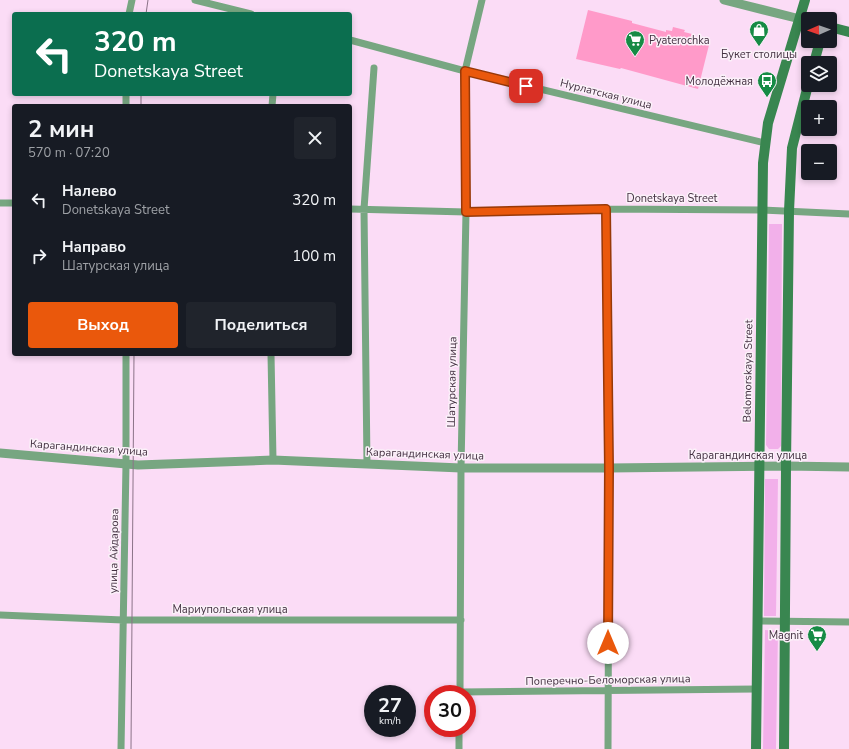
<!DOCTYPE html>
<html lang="ru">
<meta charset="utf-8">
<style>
:root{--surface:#171b24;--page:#20242c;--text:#f1f3f6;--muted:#9ea1a6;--accent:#ea580c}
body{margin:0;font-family:"Nunito Sans",sans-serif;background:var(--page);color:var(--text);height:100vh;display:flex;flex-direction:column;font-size:15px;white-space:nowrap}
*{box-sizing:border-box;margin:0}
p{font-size:13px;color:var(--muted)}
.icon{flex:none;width:22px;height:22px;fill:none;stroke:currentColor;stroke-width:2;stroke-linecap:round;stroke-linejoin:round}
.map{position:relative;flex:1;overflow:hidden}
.drawer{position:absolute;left:12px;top:104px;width:340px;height:252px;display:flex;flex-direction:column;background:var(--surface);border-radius:4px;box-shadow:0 2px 6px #0003}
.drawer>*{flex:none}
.guide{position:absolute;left:12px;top:12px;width:340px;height:84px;border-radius:4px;box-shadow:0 2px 6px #0003;background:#0b6e4f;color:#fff;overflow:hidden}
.needle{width:26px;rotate:268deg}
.buttons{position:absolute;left:801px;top:12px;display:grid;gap:8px}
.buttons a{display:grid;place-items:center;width:36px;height:36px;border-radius:4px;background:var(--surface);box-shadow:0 2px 6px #0003;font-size:20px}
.speed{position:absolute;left:364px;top:685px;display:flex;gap:8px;font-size:20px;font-weight:700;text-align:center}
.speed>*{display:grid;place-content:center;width:52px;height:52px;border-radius:50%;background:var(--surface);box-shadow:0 2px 6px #0003;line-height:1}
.speed small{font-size:10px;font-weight:400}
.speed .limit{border:6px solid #d22;background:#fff;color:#111}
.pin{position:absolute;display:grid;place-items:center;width:34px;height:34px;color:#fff;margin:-17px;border-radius:8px;box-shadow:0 2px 6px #0006}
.me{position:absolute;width:44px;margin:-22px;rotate:0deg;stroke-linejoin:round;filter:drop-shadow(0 0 3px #0008)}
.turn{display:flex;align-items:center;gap:14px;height:84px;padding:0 16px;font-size:18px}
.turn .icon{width:52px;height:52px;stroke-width:2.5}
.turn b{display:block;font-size:28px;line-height:34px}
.round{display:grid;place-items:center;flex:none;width:42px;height:42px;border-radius:4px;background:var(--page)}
.summary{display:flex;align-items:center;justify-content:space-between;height:68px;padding:0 16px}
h1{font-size:24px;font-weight:700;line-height:30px}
.button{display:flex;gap:8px;margin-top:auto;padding:8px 16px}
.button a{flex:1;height:46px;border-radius:4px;background:var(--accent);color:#fff;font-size:16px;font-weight:700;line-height:46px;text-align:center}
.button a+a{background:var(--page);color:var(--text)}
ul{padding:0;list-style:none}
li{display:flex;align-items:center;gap:12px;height:56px;padding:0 16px}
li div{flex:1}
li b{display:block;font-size:15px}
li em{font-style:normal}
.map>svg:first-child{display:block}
.green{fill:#f2b0ea}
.building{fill:#ff9ac9}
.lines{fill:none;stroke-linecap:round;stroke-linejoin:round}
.minor{stroke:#77a681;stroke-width:7}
.tertiary{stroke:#77a681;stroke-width:9}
.secondary{stroke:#398650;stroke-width:10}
.tram{stroke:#8b7388;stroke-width:1}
.route-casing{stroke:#983908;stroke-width:10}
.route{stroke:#ea580c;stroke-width:7}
.labels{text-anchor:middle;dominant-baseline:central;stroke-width:3;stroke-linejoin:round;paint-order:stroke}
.poi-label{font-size:11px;fill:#433041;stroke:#fbf1f9;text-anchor:end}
.street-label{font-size:11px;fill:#433041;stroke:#fbf1f9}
</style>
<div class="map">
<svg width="849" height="749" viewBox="0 0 849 749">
<rect width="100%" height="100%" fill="#fbdcf6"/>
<!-- green -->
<path class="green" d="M769,224H782L781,446L778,449H769L766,445Z
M765,479H778L776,616H764Z
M765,630L778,631L776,749H763Z"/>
<!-- building -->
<path class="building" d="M588,10L632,21V23L666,32V30L672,31L673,27L685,30L684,32L692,34L691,36L710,41L698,89L621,68L620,69L576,59Z"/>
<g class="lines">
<!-- minor -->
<path class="minor" d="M195,0L251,14
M129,14L132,0
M350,40L465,71L765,143
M126,106V94
M272,106L273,94
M0,203H14
M350,209L466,212L606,209L762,210L849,214
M606,209L609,468L608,749
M271,354L273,460
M367,464L364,209L374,68
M0,615L123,620H461
M757,621L849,622
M460,692L756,689
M460,694L461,468L466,212L465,71L482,0
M121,749L126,464V354
M459,749V728"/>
<!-- tertiary -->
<path class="tertiary" d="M724,0L800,19
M0,453L138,465L273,460L461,468H609L786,466L849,467"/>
<!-- secondary -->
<path class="secondary" d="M830,27L849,32
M814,63L820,41
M756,749L763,163L768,123L805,0
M784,749L786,466L789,211L792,148L808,85"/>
<!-- tram -->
<path class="tram" d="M146,14L148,0
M141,106V94
M131,749L134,354"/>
</g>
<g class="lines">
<!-- route casing -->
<g class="route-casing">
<path id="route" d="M526,86L465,71L466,212L606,209L609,468L608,643"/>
</g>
<!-- route -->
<use href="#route" class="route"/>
</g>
<!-- icons -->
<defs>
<g id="shop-pin" transform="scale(1)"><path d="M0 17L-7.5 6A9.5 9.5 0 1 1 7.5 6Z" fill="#168b45" stroke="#fbf1f9"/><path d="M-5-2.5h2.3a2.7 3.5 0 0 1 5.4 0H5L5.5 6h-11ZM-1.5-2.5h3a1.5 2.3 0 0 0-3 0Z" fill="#fff"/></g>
<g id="supermarket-pin" transform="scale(1)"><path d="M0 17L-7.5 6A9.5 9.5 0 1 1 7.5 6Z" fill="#168b45" stroke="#fbf1f9"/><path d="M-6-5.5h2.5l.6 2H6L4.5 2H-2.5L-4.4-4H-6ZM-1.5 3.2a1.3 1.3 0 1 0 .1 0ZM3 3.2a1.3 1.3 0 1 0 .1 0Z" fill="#fff"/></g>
<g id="bus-pin" transform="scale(1)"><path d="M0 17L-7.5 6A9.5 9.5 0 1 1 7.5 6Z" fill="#168b45" stroke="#fbf1f9"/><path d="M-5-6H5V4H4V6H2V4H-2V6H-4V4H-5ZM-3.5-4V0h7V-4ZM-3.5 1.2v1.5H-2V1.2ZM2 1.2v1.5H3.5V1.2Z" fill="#fff"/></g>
</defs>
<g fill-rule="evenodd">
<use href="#shop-pin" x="759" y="30"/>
<use href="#supermarket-pin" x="635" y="40"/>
<use href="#bus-pin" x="767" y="81"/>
<use href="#supermarket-pin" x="817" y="635"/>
</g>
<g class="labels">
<!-- poi labels -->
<g class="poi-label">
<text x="649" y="40" text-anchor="start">Pyaterochka</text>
<text x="759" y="54" text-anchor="middle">Букет столицы</text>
<text x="753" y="81">Молодёжная</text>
<text x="803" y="635">Magnit</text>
</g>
<!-- street labels -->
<g class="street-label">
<text transform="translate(606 94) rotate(14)">Нурлатская улица</text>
<text x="672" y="198">Donetskaya Street</text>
<text transform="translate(748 371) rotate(-89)">Belomorskaya Street</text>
<text transform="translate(452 382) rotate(-89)">Шатурская улица</text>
<text transform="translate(89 448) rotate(4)">Карагандинская улица</text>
<text transform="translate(425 454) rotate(2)">Карагандинская улица</text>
<text x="748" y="455">Карагандинская улица</text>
<text transform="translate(114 551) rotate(-89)">улица Айдарова</text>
<text x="230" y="609">Мариупольская улица</text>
<text transform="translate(608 680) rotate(-1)">Поперечно-Беломорская улица</text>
</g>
</g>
</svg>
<div class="buttons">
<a><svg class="needle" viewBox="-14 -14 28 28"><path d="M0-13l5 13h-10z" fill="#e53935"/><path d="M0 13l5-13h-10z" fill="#9ea1a6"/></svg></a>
<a><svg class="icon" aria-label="layers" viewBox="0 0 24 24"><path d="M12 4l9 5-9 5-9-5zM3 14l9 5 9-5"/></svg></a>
<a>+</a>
<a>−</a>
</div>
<div class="speed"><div>27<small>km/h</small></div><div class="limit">30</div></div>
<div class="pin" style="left:526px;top:86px;background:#d93025"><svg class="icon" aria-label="arrive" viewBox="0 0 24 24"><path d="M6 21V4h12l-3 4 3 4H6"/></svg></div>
<svg class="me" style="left:608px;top:643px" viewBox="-20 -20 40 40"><circle r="19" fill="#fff"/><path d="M0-13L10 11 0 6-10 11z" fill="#ea580c"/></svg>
<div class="guide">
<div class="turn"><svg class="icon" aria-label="left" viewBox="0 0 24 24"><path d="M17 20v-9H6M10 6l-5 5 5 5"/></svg><div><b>320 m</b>Donetskaya Street</div></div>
</div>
<section class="drawer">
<div class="summary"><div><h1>2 мин</h1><p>570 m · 07:20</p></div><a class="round"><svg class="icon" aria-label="close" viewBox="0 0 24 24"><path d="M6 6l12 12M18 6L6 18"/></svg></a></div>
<ul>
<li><svg class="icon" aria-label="left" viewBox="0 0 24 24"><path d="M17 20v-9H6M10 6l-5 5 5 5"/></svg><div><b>Налево</b><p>Donetskaya Street</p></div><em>320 m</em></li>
<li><svg class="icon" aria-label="right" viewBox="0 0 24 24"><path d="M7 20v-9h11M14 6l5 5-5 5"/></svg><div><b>Направо</b><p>Шатурская улица</p></div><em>100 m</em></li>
</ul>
<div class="button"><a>Выход</a><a>Поделиться</a></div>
</section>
</div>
